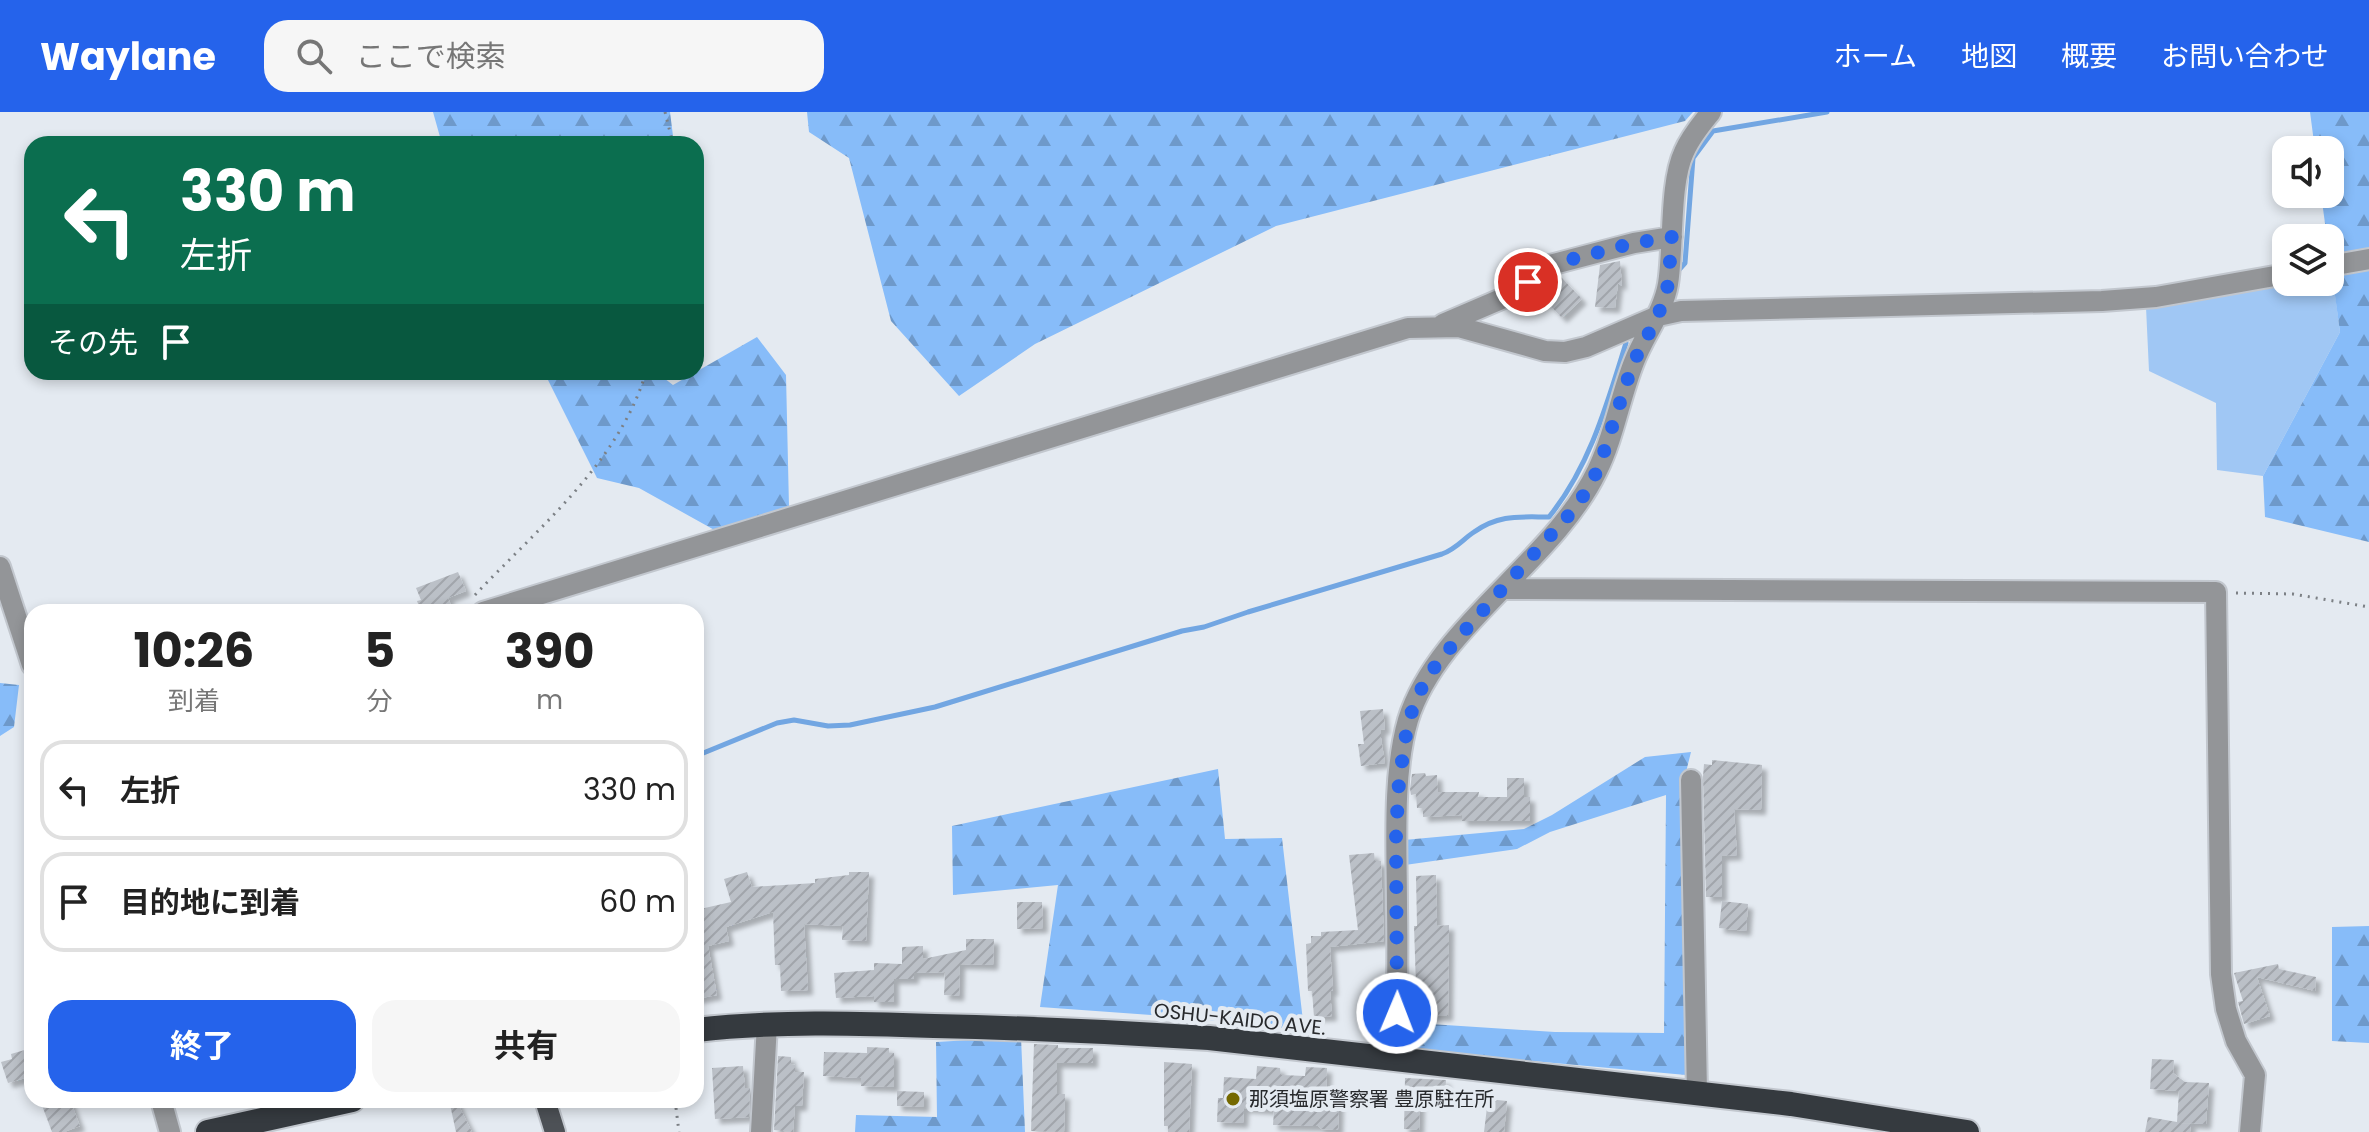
<!DOCTYPE html>
<html lang="ja">
<meta charset="utf-8">
<style>
:root{--surface:#fff;--page:#f6f6f6;--text:#222;--muted:#767676;--line:#e0e0e0;--accent:#2563eb}
body{margin:0;font-family:Poppins,"Noto Sans JP",sans-serif;background:var(--page);color:var(--text);height:100vh;display:flex;flex-direction:column;font-size:30px;white-space:nowrap}
*{box-sizing:border-box;margin:0}
p{font-size:26px;color:var(--muted)}
.icon{flex:none;width:44px;height:44px;fill:none;stroke:currentColor;stroke-width:2;stroke-linecap:round;stroke-linejoin:round}
.map{position:relative;flex:1;overflow:hidden}
.drawer{position:absolute;left:24px;top:492px;width:680px;height:504px;display:flex;flex-direction:column;background:var(--surface);border-radius:24px;box-shadow:0 4px 12px #0003}
.drawer>*{flex:none}
.hud{position:absolute;left:24px;top:24px;width:680px;height:244px;border-radius:24px;box-shadow:0 4px 12px #0003;background:#0b6e4f;color:#fff;overflow:hidden}
.tools{position:absolute;left:2272px;top:24px;display:grid;gap:16px}
.tools a{display:grid;place-items:center;width:72px;height:72px;border-radius:16px;background:var(--surface);box-shadow:0 4px 12px #0003;font-size:40px}
.pin{position:absolute;display:grid;place-items:center;width:68px;height:68px;color:#fff;margin:-34px;border:4px solid #fff;border-radius:50%;box-shadow:0 2px 8px #0007}
.me{position:absolute;width:88px;margin:-44px;rotate:1deg;stroke-linejoin:round;filter:drop-shadow(0 0 6px #0008)}
.turn{display:flex;align-items:center;gap:28px;height:168px;padding:0 24px;font-size:36px}
.turn .icon{width:104px;height:104px;stroke-width:2.5}
.turn b{display:block;font-size:56px;line-height:68px}
.then{display:flex;align-items:center;height:76px;padding:0 24px;background:#0003;gap:16px;font-size:30px}
.eta{display:flex;justify-content:space-evenly;align-items:center;height:136px;text-align:center}
.eta b{font-size:48px;font-weight:700;line-height:56px}
.primary-button{display:flex;gap:16px;margin-top:auto;padding:16px 24px}
.primary-button a{flex:1;height:92px;border-radius:24px;background:var(--accent);color:#fff;font-size:32px;font-weight:700;line-height:92px;text-align:center}
.primary-button a+a{background:var(--page);color:var(--text)}
ul{padding:0;list-style:none}
li{display:flex;align-items:center;gap:24px;height:100px;margin:0 16px 12px;padding:0 8px;border:4px solid var(--line);border-radius:24px}
li div{flex:1}
li b{display:block;font-size:30px}
li em{font-style:normal}
header{display:flex;align-items:center;gap:48px;box-sizing:border-box;height:112px;padding:0 40px;background:var(--accent);color:#fff}
header strong{font-size:38px}
nav{display:flex;gap:44px;margin-inline-start:auto;font-size:28px}
.search{width:560px;height:72px;background:var(--page);display:flex;align-items:center;gap:20px;box-sizing:border-box;padding:0 28px;border-radius:24px;color:var(--muted);font-size:30px}
.map>svg:first-child{display:block}
.green{fill:#a0c7f4}
.forest{fill:url(#forest-firs)}
.lines{fill:none;stroke-linecap:round;stroke-linejoin:round}
.stream{stroke:#72a6e2;stroke-width:5}
.building{fill:url(#building-hatch);filter:url(#shadow)}
.minor-casing{stroke:#c2c7ce;stroke-width:24}
.major-casing{stroke:#c2c7ce;stroke-width:24}
.highway-casing{stroke:#c2c7ce;stroke-width:28}
.path{stroke:#7c8085;stroke-width:3;stroke-dasharray:2 6;stroke-linecap:butt}
.minor{stroke:#939598;stroke-width:20}
.major{stroke:#4d5156;stroke-width:20}
.highway{stroke:#353a3f;stroke-width:24}
.route{stroke:#2563eb;stroke-width:14;stroke-dasharray:0 25.2}
.poi-dot{fill:#756901;stroke:#e4eaf1;stroke-width:3}
.labels{text-anchor:middle;dominant-baseline:central;stroke-width:8;stroke-linejoin:round;paint-order:stroke}
.street-label{font-size:20px;fill:#27292c;stroke:#e4eaf1}
.poi-label{font-size:20px;fill:#27292c;stroke:#e4eaf1;text-anchor:start}
</style>
<header>
<strong>Waylane</strong>
<div class="search"><svg class="icon" aria-label="search" viewBox="0 0 24 24"><circle cx="10" cy="10" r="6"/><path d="M15 15l6 6"/></svg>ここで検索</div>
<nav><a>ホーム</a><a>地図</a><a>概要</a><a>お問い合わせ</a></nav>
</header>
<div class="map">
<svg width="2369" height="1020" viewBox="0 0 2369 1020">
<defs>
<pattern id="forest-firs" width="22" height="20" patternUnits="userSpaceOnUse" patternTransform="scale(2)"><rect width="22" height="20" fill="#87bcf9"/><path d="M5 1l3.5 6h-7zM16 11l3.5 6h-7z" fill="#6e99ca"/></pattern>
<pattern id="building-hatch" width="6" height="6" patternUnits="userSpaceOnUse" patternTransform="scale(2)"><rect width="6" height="6" fill="#bbc0c7"/><path d="M-1 1l2-2M0 6l6-6M5 7l2-2" fill="none" stroke="#a1a5ab"/></pattern>
<filter id="shadow"><feDropShadow dx="5" dy="5" stdDeviation="2" flood-color="#0004"/></filter>
</defs>
<rect width="100%" height="100%" fill="#e4eaf1"/>
<!-- green -->
<path class="green" d="M2333,166L2340,220L2263,364L2217,358L2216,291L2149,259L2146,195L2308,170H2330Z"/>
<!-- forest -->
<path class="forest" d="M433,0H670L674,32H442Z
M807,0H1693L1685,9L1276,114L1035,232L959,284L891,209L849,46L809,20Z
M2310,0H2369V430L2265,405L2263,364L2340,220L2330,147V126H2327L2321,82H2330V38H2315Z
M757,225L786,263L789,395L718,420L639,376L597,366L544,260H656L673,273Z
M0,571L19,573L14,615L0,624Z
M1691,640L1686,660L1697,964L1412,938L1415,911L1555,920L1664,921L1666,683L1550,720L1517,737L1405,753L1404,728L1524,717L1552,703L1645,645Z
M1218,657L1225,727L1282,726L1304,918L1179,905L1040,895L1058,773L953,783L952,714Z
M2369,814V931L2332,929V815Z
M1021,925L1025,1020H855L856,1003L937,1005L936,930Z"/>
<g class="lines">
<!-- stream -->
<path class="stream" d="M1677,160L1685,151L1693,46L1713,19L1827,0
M696,644L777,611L794,608L828,614L850,613L935,595L1182,519L1204,515L1248,500L1442,442C1456,437 1462,428 1474,420C1499,402 1520,405 1549,405C1590,354 1607,292 1626,231"/>
</g>
<!-- building -->
<path class="building" d="M1620,149L1622,174L1618,171L1615,196L1595,195L1600,153Z
M1560,164L1582,187L1562,206L1537,180Z
M458,460L466,479L448,486L451,493L433,500H421L417,489L421,488L416,476Z
M1383,597L1385,617L1381,618V626L1385,651L1361,654L1358,632H1364L1360,599Z
M1712,648L1762,653L1761,698L1734,697L1737,743L1722,744V785H1706L1703,665L1704,652L1712,653Z
M1425,661L1426,664L1437,663L1438,680H1479L1478,685H1507V666H1524V685H1530V709H1462V703L1423,705V696H1417L1416,682L1411,683L1410,677L1412,662Z
M1374,741L1375,749H1381L1384,829L1330,835L1333,879H1330L1332,904L1314,905L1312,879H1308L1306,832L1311,831V824H1321V820L1358,818L1349,743Z
M747,760L752,775L815,771V767L849,763V760H869L866,829L842,828L843,814L804,812L808,878L781,879L780,853H775L773,800L726,815L729,829L708,834L717,883L696,887V798L731,790L724,767Z
M1436,763L1437,814L1449,813L1448,904H1417L1414,814H1417L1416,764Z
M1722,789L1748,792L1746,819L1719,816Z
M1017,790H1042L1043,816L1017,817Z
M966,827H994L993,853L960,852L959,884L944,883L945,860L914,861V867H894V890H874V884L836,886L834,861L874,858V851L902,852V835L923,834V847L966,838Z
M2278,852L2279,857L2316,865L2315,879L2257,865L2270,904L2244,912L2238,890L2243,889L2234,861Z
M1034,932L1058,933V936H1093V951H1057V982H1065L1064,1020L1031,1019Z
M867,935L889,936V941H894V975L861,974V966L823,964L824,940L867,941Z
M28,937L32,964L8,971L1,950L12,947L11,942Z
M778,944L791,945V952L795,953V960H804L802,994H795L793,1020L774,1018Z
M2152,947L2174,948L2173,961L2185,970L2209,971L2206,1012L2180,1011L2191,1012L2190,1020H2145L2148,1005L2177,1010L2179,979L2150,977Z
M1164,950L1192,952L1189,1020H1168V1014H1164Z
M743,954L745,976H750L749,1005L715,1007L712,956Z
M1257,954L1280,956L1281,963L1305,964L1306,955L1327,956L1326,981H1336V985H1339L1338,1018L1321,1017L1318,1014L1273,1013L1274,998L1244,996L1243,1011L1217,1010L1218,986H1223L1224,965L1256,967Z
M1405,966L1446,968L1445,986H1420L1419,1018L1404,1017Z
M897,979L924,980V995L897,994Z
M1488,987L1507,989L1504,1020H1484Z
M40,988H70L80,1014L64,1020H52Z
M449,988H456L472,1020H456Z"/>
<g class="lines">
<!-- minor casing -->
<g class="minor-casing">
<path id="minor" d="M2330,154L2369,147
M1443,212L1513,182L1550,153L1634,131L1672,125
M0,455L32,553
M1504,477L2216,480L2221,862L2226,897L2236,929L2255,963L2250,1020
M483,500L1408,216L1459,215L1545,239L1565,240L1586,235L1658,204L1681,199L2102,189L2156,185L2286,162
M1691,668L1697,982
M1396,947C1397,897 1398,846 1397,796C1397,739 1392,663 1408,608C1437,514 1554,449 1597,359C1614,325 1620,285 1634,250C1644,223 1663,201 1668,172C1674,136 1669,72 1684,40C1690,26 1701,12 1711,0
M161,988L170,1020
M761,1020L767,912"/>
</g>
<!-- major casing -->
<g class="major-casing">
<path id="major" d="M545,988L555,1020"/>
</g>
<!-- highway casing -->
<g class="highway-casing">
<path id="highway" d="M696,918C775,909 855,911 934,914C1026,916 1117,920 1209,926L1791,992L1967,1020
M208,1020L352,988"/>
</g>
<!-- path -->
<path class="path" d="M665,0L673,32
M2236,481L2293,482L2369,495
M475,483C538,416 619,351 646,260
M675,988L679,1020"/>
<!-- minor -->
<use href="#minor" class="minor"/>
<!-- major -->
<use href="#major" class="major"/>
<!-- highway -->
<use href="#highway" class="highway"/>
</g>
<g class="lines">
<!-- route -->
<path class="route" d="M1397,901L1396,720L1399,670L1408,609L1426,566L1459,525L1568,404L1587,379L1599,355L1633,251L1658,204L1668,173L1672,125L1634,131L1550,153L1528,170"/>
</g>
<!-- markers -->
<circle class="poi-dot" cx="1233" cy="987" r="8"/>
<g class="labels">
<!-- street labels -->
<g class="street-label">
<text transform="translate(1240 907) rotate(6)">OSHU-KAIDO AVE.</text>
</g>
<!-- poi labels -->
<g class="poi-label">
<text x="1249" y="987">那須塩原警察署 豊原駐在所</text>
</g>
</g>
</svg>
<div class="tools">
<a><svg class="icon" aria-label="sound" viewBox="0 0 24 24"><path d="M4 9h4l5-4v14l-5-4H4zM17 9q2 3 0 6"/></svg></a>
<a><svg class="icon" aria-label="layers" viewBox="0 0 24 24"><path d="M12 4l9 5-9 5-9-5zM3 14l9 5 9-5"/></svg></a>
</div>
<div class="pin" style="left:1528px;top:170px;background:#d93025"><svg class="icon" aria-label="arrive" viewBox="0 0 24 24"><path d="M6 21V4h12l-3 4 3 4H6"/></svg></div>
<svg class="me" style="left:1397px;top:901px" viewBox="-20 -20 40 40"><circle r="17" fill="#2563eb" stroke="#fff" stroke-width="3"/><path d="M0-11L8 9 0 5-8 9z" fill="#fff"/></svg>
<div class="hud">
<div class="turn"><svg class="icon" aria-label="left" viewBox="0 0 24 24"><path d="M17 20v-9H6M10 6l-5 5 5 5"/></svg><div><b>330 m</b>左折</div></div>
<div class="then">その先<svg class="icon" aria-label="arrive" viewBox="0 0 24 24"><path d="M6 21V4h12l-3 4 3 4H6"/></svg></div>
</div>
<section class="drawer">
<div class="eta">
<div><b>10:26</b><p>到着</p></div>
<div><b>5</b><p>分</p></div>
<div><b>390</b><p>m</p></div>
</div>
<ul>
<li><svg class="icon" aria-label="left" viewBox="0 0 24 24"><path d="M17 20v-9H6M10 6l-5 5 5 5"/></svg><div><b>左折</b></div><em>330 m</em></li>
<li><svg class="icon" aria-label="arrive" viewBox="0 0 24 24"><path d="M6 21V4h12l-3 4 3 4H6"/></svg><div><b>目的地に到着</b></div><em>60 m</em></li>
</ul>
<div class="primary-button"><a>終了</a><a>共有</a></div>
</section>
</div>
